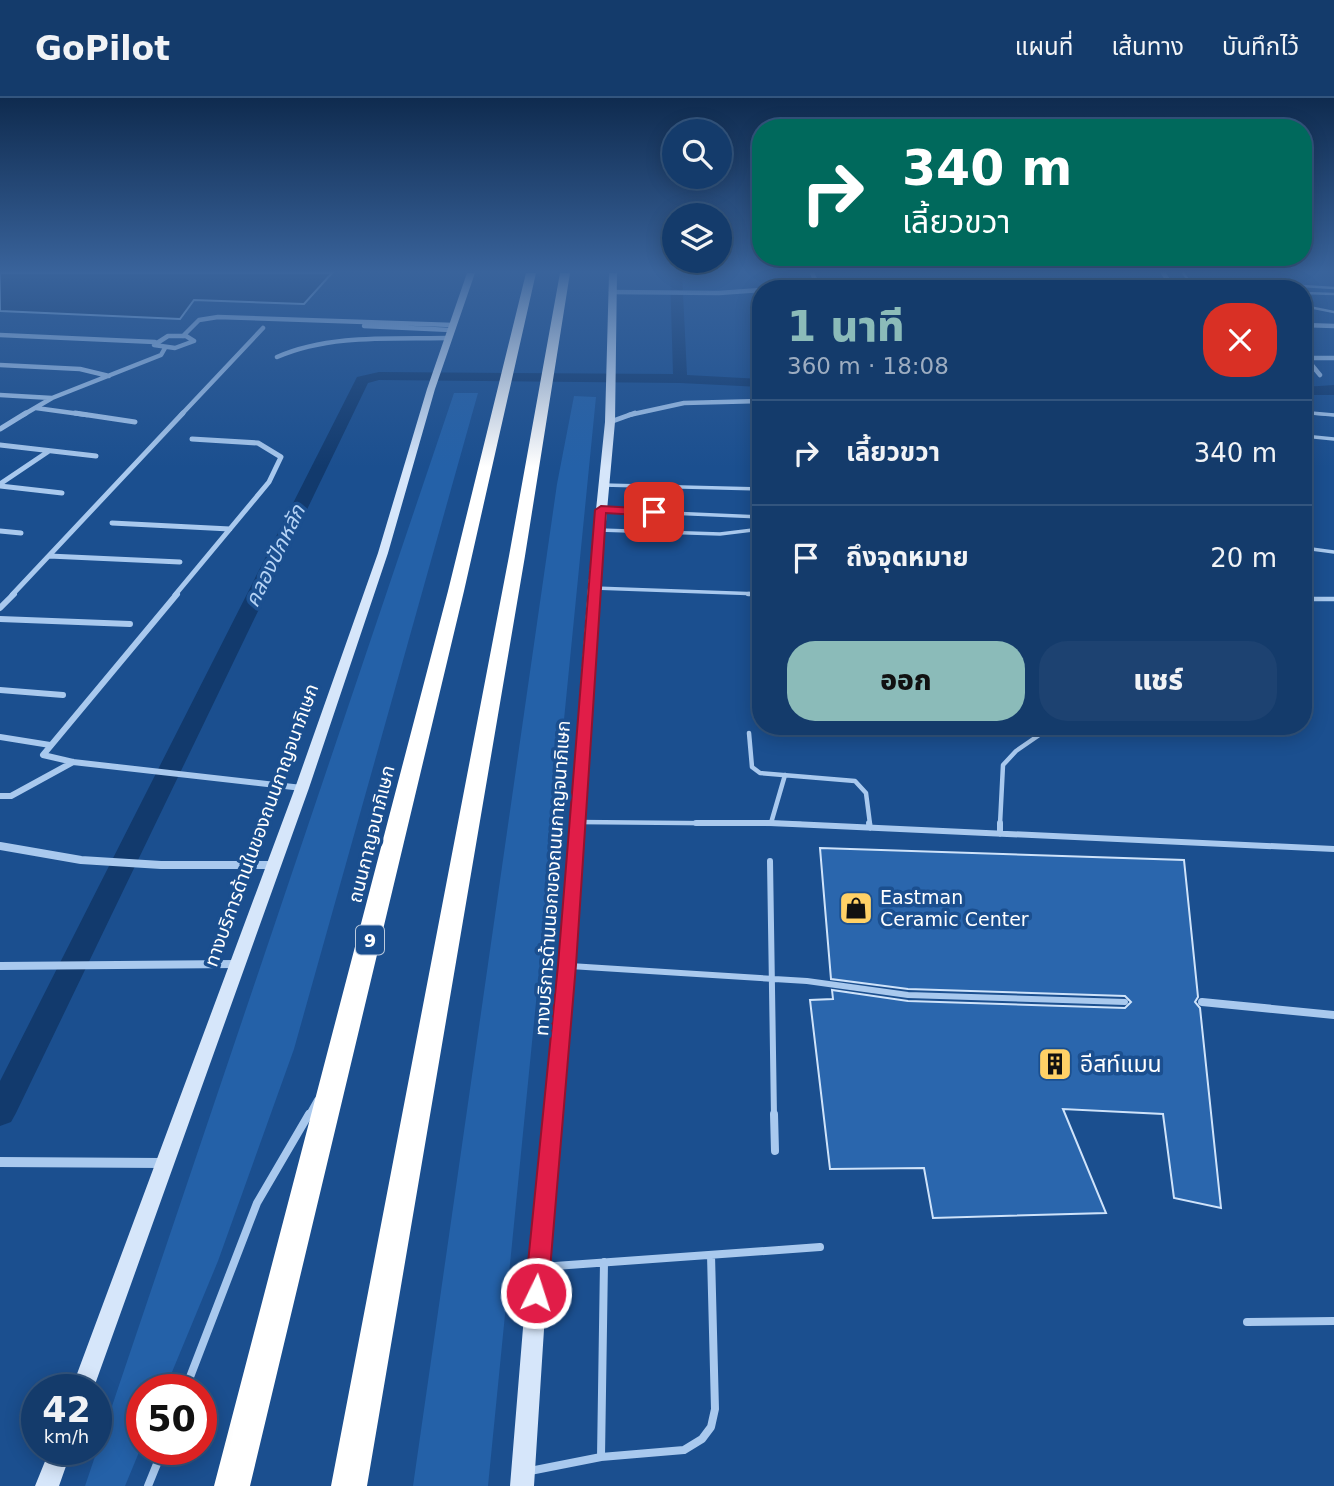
<!DOCTYPE html>
<html lang="th">
<meta charset="utf-8">
<style>
:root{--surface:#143b6b;--page:#1d4271;--text:#f1f3f6;--muted:#9dadc1;--line:#33557e;--accent:#8bbbb9}
body{margin:0;font-family:"DejaVu Sans","Noto Sans Thai",sans-serif;background:var(--page);color:var(--text);height:100vh;display:flex;flex-direction:column;font-size:26px;white-space:nowrap}
*{box-sizing:border-box;margin:0}
p{font-size:23px;color:var(--muted)}
.icon{flex:none;width:38px;height:38px;fill:none;stroke:currentColor;stroke-width:2;stroke-linecap:round;stroke-linejoin:round}
.map{position:relative;flex:1;overflow:hidden}
.drawer{position:absolute;left:752px;top:182px;width:560px;height:455px;display:flex;flex-direction:column;background:var(--surface);border-radius:28px;box-shadow:0 4px 18px #0003,0 0 0 2px var(--line)}
.drawer>*{flex:none}
.hud{position:absolute;left:752px;top:21px;width:560px;height:147px;border-radius:28px;box-shadow:0 4px 18px #0003,0 0 0 2px var(--line);background:#00695c;color:#fff;overflow:hidden}
.controls{position:absolute;left:662px;top:21px;display:grid;gap:14px}
.controls a{display:grid;place-items:center;width:70px;height:70px;border-radius:50%;background:var(--surface);box-shadow:0 4px 18px #0003,0 0 0 2px var(--line);font-size:35px}
.speed{position:absolute;left:21px;top:1276px;display:flex;gap:14px;font-size:35px;font-weight:700;text-align:center}
.speed>*{display:grid;place-content:center;width:91px;height:91px;border-radius:50%;background:var(--surface);box-shadow:0 4px 18px #0003,0 0 0 2px var(--line);line-height:1}
.speed small{font-size:18px;font-weight:400}
.speed .limit{border:10px solid #d22;background:#fff;color:#111}
.pin{position:absolute;display:grid;place-items:center;width:60px;height:60px;color:#fff;margin:-30px;border-radius:14px;box-shadow:0 4px 10px #0006}
.me{position:absolute;width:77px;margin:-38px;rotate:4deg;stroke-linejoin:round;filter:drop-shadow(0 0 5px #0008)}
.turn{display:flex;align-items:center;gap:24px;height:147px;padding:0 35px;font-size:32px}
.turn .icon{width:91px;height:91px;stroke-width:2.5}
.turn b{display:block;font-size:49px;line-height:60px}
.round{display:grid;place-items:center;flex:none;width:74px;height:74px;border-radius:28px;background:var(--page)}
.summary{display:flex;align-items:center;justify-content:space-between;height:119px;padding:0 35px}
h1{font-size:42px;font-weight:800;line-height:52px;color:var(--accent)}
.primary-button{display:flex;gap:14px;margin-top:auto;padding:14px 35px}
.primary-button a{flex:1;height:80px;border-radius:28px;background:var(--accent);color:#111;font-size:28px;font-weight:800;line-height:80px;text-align:center}
.primary-button a+a{background:var(--page);color:var(--text)}
ul{padding:0;list-style:none}
li{display:flex;align-items:center;gap:21px;height:105px;padding:0 35px;border-top:2px solid var(--line)}
li div{flex:1}
li b{display:block;font-size:26px}
li em{font-style:normal}
header{display:flex;align-items:center;gap:42px;box-sizing:border-box;height:98px;padding:0 35px;background:var(--surface);border-bottom:2px solid var(--line)}
header strong{font-size:33px}
nav{display:flex;gap:38px;margin-inline-start:auto;font-size:24px}
.map>svg:first-child{display:block}
.green{fill:#2461a8}
.water{fill:#123a6d;stroke:#9cc4f0;stroke-width:2}
.lines{fill:none;stroke-linecap:round;stroke-linejoin:round}
.canal{fill:#123a6d;fill-rule:evenodd}
.building{fill:#2a66ad;stroke:#cfe3fa;stroke-width:2}
.service-far4{stroke:#a9c9ee;stroke-width:2.5}
.service-far3{stroke:#a9c9ee;stroke-width:3.5}
.service-far2{stroke:#a9c9ee;stroke-width:4.5}
.service-far1{stroke:#a9c9ee;stroke-width:6}
.service{stroke:#a9c9ee;stroke-width:8}
.minor-far4{stroke:#a9c9ee;stroke-width:4.5}
.minor-far3{stroke:#a9c9ee;stroke-width:5}
.minor-far2{stroke:#a9c9ee;stroke-width:6}
.minor-far1{stroke:#a9c9ee;stroke-width:8}
.minor{stroke:#a9c9ee;stroke-width:10}
.secondary{fill:#d6e6fa;fill-rule:evenodd}
.motorway{fill:#fff;fill-rule:evenodd}
.route{fill:#e11d48;stroke:#92132f;stroke-width:2}
.labels{text-anchor:middle;dominant-baseline:central;stroke-width:7;stroke-linejoin:round;paint-order:stroke}
.shield{fill:#1b4f8f;stroke:#bbcadd;stroke-width:2}
.shield-label{font-size:18px;font-weight:bold;fill:#fff}
.street-label{font-size:19px;fill:#fff;stroke:#1b4f8f}
.poi-label{font-size:19px;fill:#fff;stroke:#1b4f8f;text-anchor:start}
.water-label{font-size:21px;font-style:italic;fill:#b5d3f5;stroke:#1b4f8f}
.near-poi-label{font-size:23px;fill:#fff;stroke:#1b4f8f;text-anchor:start}
</style>
<header>
<strong>GoPilot</strong>
<nav><a>แผนที่</a><a>เส้นทาง</a><a>บันทึกไว้</a></nav>
</header>
<div class="map">
<svg width="1334" height="1388" viewBox="0 0 1334 1388">
<rect width="100%" height="100%" fill="#1b4f8f"/>
<!-- green -->
<path class="green" d="M454,295H478L294,951L218,1163L165,1291L142,1292V1347L125,1388H85Z
M574,298L596,299L488,1388H413L557,386Z"/>
<!-- water -->
<path class="water" d="M0,175H332L304,206L194,202L180,221L0,213Z"/>
<g class="lines">
<!-- canal -->
<path class="canal" d="M670,175H682L687,277L761,281V289L680,285L379,282L368,285L16,1015L11,1024L0,1028V983L357,279L379,274L673,276Z
M1334,287V297H1304V289Z"/>
</g>
<!-- building -->
<path class="building" d="M820,750L1184,762L1198,899L1195,904L1200,910L1221,1110L1174,1100L1163,1016L1063,1011L1106,1115L933,1120L924,1070L830,1071L810,902L833,901L832,892L908,903L1125,910L1131,904L1125,898L908,891L831,881Z"/>
<g class="lines">
<!-- service-far4 -->
<path class="service-far4" d="M1183,175L1195,191
M1188,181L1334,190
M1194,190L1241,191
M1304,195L1334,196
M1304,208L1334,214
M1304,315L1334,317"/>
<!-- service-far3 -->
<path class="service-far3" d="M1311,315L1334,317
M1304,338L1334,341
M603,387L761,391
M601,412L761,419
M599,432L720,436L761,431
M1304,450L1334,454
M594,490L761,496"/>
<!-- service-far2 -->
<path class="service-far2" d="M748,496H761
M1304,501H1334
M749,635L752,669L760,675L855,683L866,695L870,726
M578,724L801,726
M771,725L785,677
M1000,726L1003,667L1016,653L1045,633"/>
<!-- service-far1 -->
<path class="service-far1" d="M696,725H771L1334,751
M869,725L870,730
M1000,736V725
M770,763L774,1018
M570,868L807,883L908,897L1125,904
M308,1018L317,1002"/>
<!-- service -->
<path class="service" d="M774,1016L775,1053
M541,1169L820,1149
M1247,1224L1334,1223
M185,1292L257,1105L309,1016
M601,1359L604,1164
M530,1373L601,1359L684,1352L702,1341L711,1329L715,1311L711,1157
M148,1388L163,1351"/>
<!-- minor-far4 -->
<path class="minor-far4" d="M812,175L819,190
M1163,175L1174,191
M769,191L862,185L1145,191
M611,194L719,195L761,192
M1304,227L1334,228
M364,228L451,232
M0,237L155,244
M168,238H186L194,243L175,250L154,247Z
M183,238L199,222L218,219L453,227
M277,259C329,236 392,241 448,240
M1304,260H1334
M1306,260L1320,277
M0,267L80,271L109,278
M0,297L52,300
M36,310L87,317
M23,317L52,300L161,257L165,250
M181,317L263,230
M629,317L684,305L761,303"/>
<!-- minor-far3 -->
<path class="minor-far3" d="M75,315L135,324
M610,324L635,315
M0,331L26,315
M0,347L96,358
M0,386L49,353
M0,388L62,395
M112,425L230,431
M0,433L21,435
M49,458L180,464
M12,497L183,315
M175,497L269,384L281,359L258,345L192,341"/>
<!-- minor-far2 -->
<path class="minor-far2" d="M177,496L43,657L73,664L302,690
M0,510L14,496
M0,521L130,526
M0,592L63,597
M0,639L50,647
M0,698H11L73,664"/>
<!-- minor-far1 -->
<path class="minor-far1" d="M0,748L81,762L161,767H272
M0,868L236,866
M1202,904L1334,917"/>
<!-- minor -->
<path class="minor" d="M0,1064L163,1065"/>
<!-- secondary -->
<path class="secondary" d="M467,175H475L435,291L388,455L309,690L93,1292H71L295,690L378,455L427,291Z
M609,175H617L615,324L600,490L575,867L548,1169L534,1388H510L528,1169L559,867L588,490L605,324Z
M50,1351H72L59,1388H35Z"/>
<!-- motorway -->
<path class="motorway" d="M526,175H536L464,493L250,1388H214L448,493Z
M560,175H570L525,458L367,1388H331L509,458Z"/>
</g>
<!-- sky -->
<linearGradient id="sky" x2="0" y2="1"><stop stop-color="#0f2b4f"/><stop offset="0.47" stop-color="#39639b"/><stop offset="1" stop-color="#39639b" stop-opacity="0"/></linearGradient>
<rect width="1334" height="369" fill="url(#sky)"/>
<!-- route -->
<path class="route" d="M601,408L654,411L660,414L654,418L606,415L576,867L548,1195L545,1202L536,1205L528,1202L525,1195L558,867L595,412Z"/>
<!-- icons -->
<defs>
<g id="shop-square" transform="scale(1.75)"><rect x="-9" y="-9" width="18" height="18" rx="4" fill="#ffd166" stroke="#1b4f8f"/><path d="M-5-2.5h2.3a2.7 3.5 0 0 1 5.4 0H5L5.5 6h-11ZM-1.5-2.5h3a1.5 2.3 0 0 0-3 0Z" fill="#111"/></g>
<g id="building-square" transform="scale(1.75)"><rect x="-9" y="-9" width="18" height="18" rx="4" fill="#ffd166" stroke="#1b4f8f"/><path d="M-4-6H4V6H1V3H-1V6H-4ZM-2.5-4.3h1.7v1.8h-1.7ZM.8-4.3h1.7v1.8H.8ZM-2.5-1h1.7V.8h-1.7ZM.8-1h1.7V.8H.8Z" fill="#111"/></g>
</defs>
<g fill-rule="evenodd">
<use href="#shop-square" x="856" y="810"/>
<use href="#building-square" x="1055" y="966"/>
</g>
<g class="labels">
<!-- shield labels -->
<rect class="shield" x="356" y="827.5" width="28" height="29" rx="5"/>
<g class="shield-label">
<text x="370" y="842">9</text>
</g>
<!-- street labels -->
<g class="street-label">
<text transform="translate(261 727) rotate(-70)">ทางบริการด้านในของถนนกาญจนาภิเษก</text>
<text transform="translate(371 736) rotate(-76)">ถนนกาญจนาภิเษก</text>
<text transform="translate(552 780) rotate(-86)">ทางบริการด้านนอกของถนนกาญจนาภิเษก</text>
</g>
<!-- poi labels -->
<g class="poi-label">
<text x="880" y="799">Eastman<tspan x="880" dy="22">Ceramic Center</tspan></text>
</g>
<!-- water labels -->
<g class="water-label">
<text transform="translate(275 458) rotate(-64)">คลองปักหลัก</text>
</g>
<!-- near-poi labels -->
<g class="near-poi-label">
<text x="1080" y="966">อีสท์แมน</text>
</g>
</g>
</svg>
<div class="controls">
<a><svg class="icon" aria-label="search" viewBox="0 0 24 24"><circle cx="10" cy="10" r="6"/><path d="M15 15l6 6"/></svg></a>
<a><svg class="icon" aria-label="layers" viewBox="0 0 24 24"><path d="M12 4l9 5-9 5-9-5zM3 14l9 5 9-5"/></svg></a>
</div>
<div class="speed"><div>42<small>km/h</small></div><div class="limit">50</div></div>
<div class="pin" style="left:654px;top:414px;background:#d93025"><svg class="icon" aria-label="arrive" viewBox="0 0 24 24"><path d="M6 21V4h12l-3 4 3 4H6"/></svg></div>
<svg class="me" style="left:536px;top:1195px" viewBox="-20 -20 40 40"><circle r="17" fill="#e11d48" stroke="#fff" stroke-width="3"/><path d="M0-11L8 9 0 5-8 9z" fill="#fff"/></svg>
<div class="hud">
<div class="turn"><svg class="icon" aria-label="right" viewBox="0 0 24 24"><path d="M7 20v-9h11M14 6l5 5-5 5"/></svg><div><b>340 m</b>เลี้ยวขวา</div></div>
</div>
<section class="drawer">
<div class="summary"><div><h1>1 นาที</h1><p>360 m · 18:08</p></div><a class="round" style="background:#d93025;color:#fff"><svg class="icon" aria-label="close" viewBox="0 0 24 24"><path d="M6 6l12 12M18 6L6 18"/></svg></a></div>
<ul>
<li><svg class="icon" aria-label="right" viewBox="0 0 24 24"><path d="M7 20v-9h11M14 6l5 5-5 5"/></svg><div><b>เลี้ยวขวา</b></div><em>340 m</em></li>
<li><svg class="icon" aria-label="arrive" viewBox="0 0 24 24"><path d="M6 21V4h12l-3 4 3 4H6"/></svg><div><b>ถึงจุดหมาย</b></div><em>20 m</em></li>
</ul>
<div class="primary-button"><a>ออก</a><a>แชร์</a></div>
</section>
</div>
